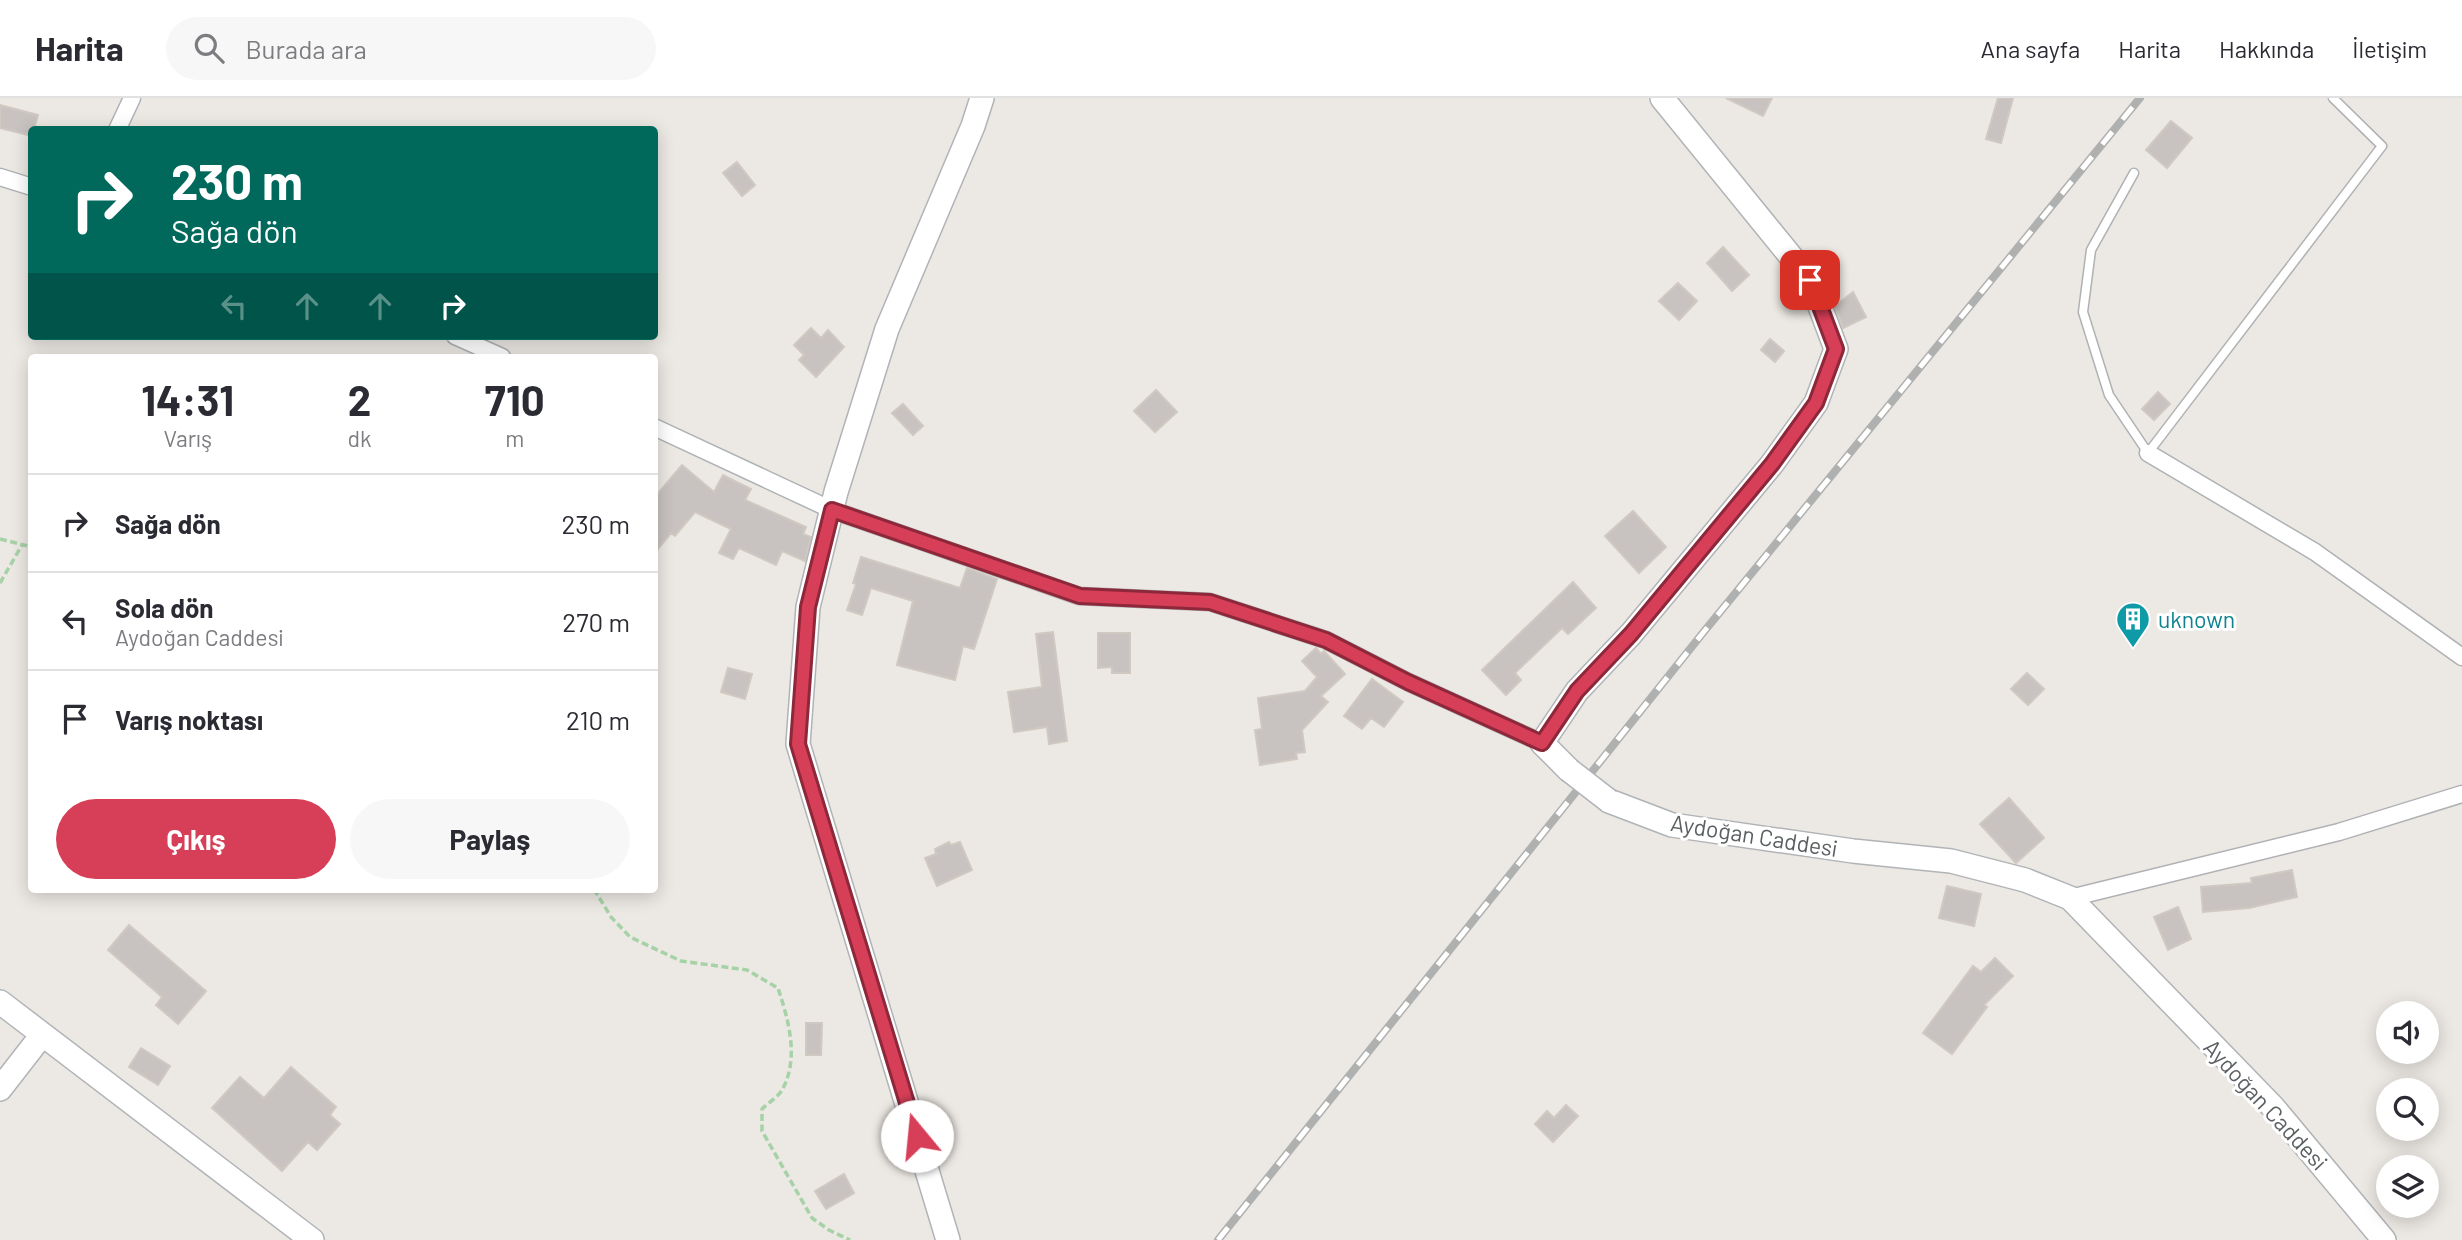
<!DOCTYPE html>
<html lang="tr">
<meta charset="utf-8">
<style>
:root{--surface:#fff;--page:#f7f7f7;--text:#2b2b33;--muted:#7c7c81;--line:#e1e1e2;--accent:#d73e57}
body{margin:0;font-family:Barlow,sans-serif;background:var(--page);color:var(--text);height:100vh;display:flex;flex-direction:column;font-size:26px;white-space:nowrap}
*{box-sizing:border-box;margin:0}
p{font-size:23px;color:var(--muted)}
.icon{flex:none;width:38px;height:38px;fill:none;stroke:currentColor;stroke-width:2;stroke-linecap:round;stroke-linejoin:round}
.map{position:relative;flex:1;overflow:hidden}
.details{position:absolute;left:28px;top:256px;width:630px;height:539px;display:flex;flex-direction:column;background:var(--surface);border-radius:7px;box-shadow:0 4px 18px #0003}
.details>*{flex:none}
.guide{position:absolute;left:28px;top:28px;width:630px;height:214px;border-radius:7px;box-shadow:0 4px 18px #0003;background:#00695c;color:#fff;overflow:hidden}
.tools{position:absolute;left:2376px;top:903px;display:grid;gap:14px}
.tools a{display:grid;place-items:center;width:63px;height:63px;border-radius:50%;background:var(--surface);box-shadow:0 4px 18px #0003;font-size:35px}
.pin{position:absolute;display:grid;place-items:center;width:60px;height:60px;color:#fff;margin:-30px;border-radius:14px;box-shadow:0 4px 10px #0006}
.me{position:absolute;width:77px;margin:-38px;rotate:343deg;stroke-linejoin:round;filter:drop-shadow(0 0 5px #0008)}
.turn{display:flex;align-items:center;gap:24px;height:147px;padding:0 28px;font-size:32px}
.turn .icon{width:91px;height:91px;stroke-width:2.5}
.turn b{display:block;font-size:49px;line-height:60px}
.lanes{display:flex;align-items:center;height:66px;padding:0 28px;background:#0003;justify-content:center;gap:35px;direction:ltr}
.lanes .off{opacity:.35}
.eta{display:flex;justify-content:space-evenly;align-items:center;height:119px;text-align:center}
.eta b{font-size:42px;font-weight:700;line-height:49px}
.primary-button{display:flex;gap:14px;margin-top:auto;padding:14px 28px}
.primary-button a{flex:1;height:80px;border-radius:42px;background:var(--accent);color:#fff;font-size:28px;font-weight:700;line-height:80px;text-align:center}
.primary-button a+a{background:var(--page);color:var(--text)}
ul{padding:0;list-style:none}
li{display:flex;align-items:center;gap:21px;height:98px;padding:0 28px;border-top:2px solid var(--line)}
li div{flex:1}
li b{display:block;font-size:26px}
li em{font-style:normal}
header{display:flex;align-items:center;gap:42px;box-sizing:border-box;height:98px;padding:0 35px;background:var(--surface);border-bottom:2px solid var(--line)}
header strong{font-size:33px}
nav{display:flex;gap:38px;margin-inline-start:auto;font-size:24px}
.search{width:490px;height:63px;background:var(--page);display:flex;align-items:center;gap:18px;box-sizing:border-box;padding:0 24px;border-radius:38px;color:var(--muted);font-size:26px}
.map>svg:first-child{display:block}
.building{fill:#c8c3c0;stroke:#d0c9c2;stroke-width:2}
.lines{fill:none;stroke-linecap:round;stroke-linejoin:round}
.lane-casing{stroke:#afb2b4;stroke-width:11}
.street-casing{stroke:#afb2b4;stroke-width:19}
.secondary-casing{stroke:#b0b4b7;stroke-width:26}
.path{stroke:#a6d2a7;stroke-width:3.5;stroke-dasharray:7 3.5;stroke-linecap:butt}
.lane{stroke:#fff;stroke-width:8}
.street{stroke:#fff;stroke-width:16}
.secondary{stroke:#fff;stroke-width:23}
.rail-casing{stroke:#afb0b0;stroke-width:8}
.rail{stroke:#fff;stroke-width:5;stroke-dasharray:16;stroke-linecap:butt}
.secondary-bridge-casing{stroke:#b0b4b7;stroke-width:26;stroke-linecap:butt}
.secondary-bridge{stroke:#fff;stroke-width:23}
.route-casing{stroke:#8c2839;stroke-width:18}
.route{stroke:#d73e57;stroke-width:12}
.labels{text-anchor:middle;dominant-baseline:central;stroke-width:6;stroke-linejoin:round;paint-order:stroke}
.culture-label{font-size:23px;fill:#0d838f;stroke:#fff;text-anchor:start}
.street-label{font-size:23px;fill:#5b6062;stroke:#fff}
</style>
<header>
<strong>Harita</strong>
<div class="search"><svg class="icon" aria-label="search" viewBox="0 0 24 24"><circle cx="10" cy="10" r="6"/><path d="M15 15l6 6"/></svg>Burada ara</div>
<nav><a>Ana sayfa</a><a>Harita</a><a>Hakkında</a><a>İletişim</a></nav>
</header>
<div class="map">
<svg width="2462" height="1142" viewBox="0 0 2462 1142">
<rect width="100%" height="100%" fill="#ece8e3"/>
<!-- building -->
<path class="building" d="M1726,0H1772L1763,18Z
M1998,0H2013L2001,45L1986,41Z
M0,7L38,17L32,38L0,30Z
M2171,23L2192,40L2167,70L2146,52Z
M737,64L755,87L742,98L723,75Z
M1723,149L1749,177L1732,193L1707,165Z
M1678,185L1697,203L1679,222L1659,203Z
M1853,194L1866,219L1843,230L1835,208Z
M811,230L821,240L828,232L844,249L816,279L799,262L804,257L794,247Z
M1770,241L1784,253L1775,264L1761,252Z
M1156,292L1177,314L1155,334L1134,313Z
M2158,294L2170,306L2154,322L2142,311Z
M903,306L923,328L913,337L892,315Z
M682,367L714,394L723,377L751,391L745,402L806,429L803,436L811,439L805,463L782,453L776,467L739,450L733,461L719,455L731,431L695,414L675,438L671,435L654,456V400Z
M1633,413L1666,449L1639,475L1605,438Z
M861,459L960,490L967,470L997,481L974,551L963,548L955,582L897,567L913,503L871,490L862,517L847,512L856,486L853,485Z
M1573,484L1596,510L1568,536L1562,530L1515,575L1521,582L1506,597L1482,572Z
M1053,534L1067,643L1049,646L1047,629L1014,634L1008,594L1042,589L1036,536Z
M1098,535H1130V575H1112V569L1098,570Z
M1316,550L1321,556L1324,553L1345,576L1321,598L1328,604L1302,632L1305,654L1296,655L1297,661L1260,667L1255,632L1262,631L1258,600L1305,593L1317,579L1302,563Z
M728,570L752,576L745,601L721,594Z
M2027,575L2044,591L2028,607L2011,591Z
M1372,581L1403,604L1384,629L1371,620L1362,631L1344,618Z
M2009,700L2044,740L2016,765L1980,726Z
M949,744L951,747L960,744L972,772L937,788L925,760L936,756L935,751Z
M2292,772L2297,799L2249,810L2203,814L2201,789L2252,785L2251,780Z
M1947,788L1981,796L1974,828L1939,820Z
M2178,809L2191,841L2168,852L2154,819Z
M129,827L206,893L178,926L156,907L162,899L108,852Z
M1995,860L2013,878L1984,907L1987,909L1952,956L1923,935L1973,868L1981,874Z
M806,925H822L821,957H806Z
M141,950L170,968L158,987L129,969Z
M291,969L336,1009L330,1017L340,1026L317,1052L308,1044L282,1073L212,1010L240,979L264,1000Z
M1566,1007L1578,1018L1553,1044L1535,1026L1547,1013L1554,1020Z
M844,1076L854,1095L826,1111L815,1093Z"/>
<g class="lines">
<!-- lane casing -->
<g class="lane-casing">
<path id="lane" d="M2134,75L2091,152L2083,214L2109,297L2148,355L2382,48L2333,0"/>
</g>
<!-- street casing -->
<g class="street-casing">
<path id="street" d="M117,32L132,0
M0,79L32,89
M455,238L502,259
M654,329L832,412L1079,498L1210,504L1326,542L1408,584L1542,645
M2148,355L2315,454L2462,559
M2070,800L2339,734L2462,696"/>
</g>
<!-- secondary casing -->
<g class="secondary-casing">
<path id="secondary" d="M1569,672L1542,645L1577,593L1631,536L1772,366L1816,305L1836,251L1810,182L1662,0
M1609,703L1672,727L1853,753L1951,763L2025,782L2070,800L2273,1009L2384,1142
M0,904L312,1142
M0,991L42,937
M948,1142L798,646L808,509L836,394L887,231L973,28L982,0"/>
</g>
<!-- path -->
<path class="path" d="M0,441L32,449
M0,485L22,447
M594,791L611,819L630,839L681,863L747,872L778,890C788,921 800,960 782,992C778,999 768,1005 762,1011V1033L812,1120L829,1132L850,1142"/>
<!-- lane -->
<use href="#lane" class="lane"/>
<!-- street -->
<use href="#street" class="street"/>
<!-- secondary -->
<use href="#secondary" class="secondary"/>
<!-- rail casing -->
<g class="rail-casing">
<path id="rail" d="M1218,1142L1702,536L2140,0"/>
</g>
<!-- rail -->
<use href="#rail" class="rail"/>
<!-- secondary-bridge casing -->
<g class="secondary-bridge-casing">
<path id="secondary-bridge" d="M1569,672L1609,703"/>
</g>
<!-- secondary-bridge -->
<use href="#secondary-bridge" class="secondary-bridge"/>
</g>
<g class="lines">
<!-- route casing -->
<g class="route-casing">
<path id="route" d="M917,1038L798,646L808,509L832,412L1080,498L1210,504L1326,542L1408,584L1542,645L1577,593L1631,536L1772,366L1816,305L1836,251L1810,182"/>
</g>
<!-- route -->
<use href="#route" class="route"/>
</g>
<!-- icons -->
<defs>
<g id="building-pin" transform="scale(1.75)"><path d="M0 17L-7.5 6A9.5 9.5 0 1 1 7.5 6Z" fill="#0f9aa8" stroke="#fff"/><path d="M-4-6H4V6H1V3H-1V6H-4ZM-2.5-4.3h1.7v1.8h-1.7ZM.8-4.3h1.7v1.8H.8ZM-2.5-1h1.7V.8h-1.7ZM.8-1h1.7V.8H.8Z" fill="#fff"/></g>
</defs>
<g fill-rule="evenodd">
<use href="#building-pin" x="2133" y="521"/>
</g>
<g class="labels">
<!-- culture labels -->
<g class="culture-label">
<text x="2158" y="521">uknown</text>
</g>
<!-- street labels -->
<g class="street-label">
<text transform="translate(1754 737) rotate(9)">Aydoğan Caddesi</text>
<text transform="translate(2266 1006) rotate(47)">Aydoğan Caddesi</text>
</g>
</g>
</svg>
<div class="tools">
<a><svg class="icon" aria-label="sound" viewBox="0 0 24 24"><path d="M4 9h4l5-4v14l-5-4H4zM17 9q2 3 0 6"/></svg></a>
<a><svg class="icon" aria-label="search" viewBox="0 0 24 24"><circle cx="10" cy="10" r="6"/><path d="M15 15l6 6"/></svg></a>
<a><svg class="icon" aria-label="layers" viewBox="0 0 24 24"><path d="M12 4l9 5-9 5-9-5zM3 14l9 5 9-5"/></svg></a>
</div>
<div class="pin" style="left:1810px;top:182px;background:#d93025"><svg class="icon" aria-label="arrive" viewBox="0 0 24 24"><path d="M6 21V4h12l-3 4 3 4H6"/></svg></div>
<svg class="me" style="left:917px;top:1038px" viewBox="-20 -20 40 40"><circle r="19" fill="#fff"/><path d="M0-13L10 11 0 6-10 11z" fill="#d73e57"/></svg>
<div class="guide">
<div class="turn"><svg class="icon" aria-label="right" viewBox="0 0 24 24"><path d="M7 20v-9h11M14 6l5 5-5 5"/></svg><div><b>230 m</b>Sağa dön</div></div>
<div class="lanes"><svg class="icon off" aria-label="left" viewBox="0 0 24 24"><path d="M17 20v-9H6M10 6l-5 5 5 5"/></svg><svg class="icon off" aria-label="ahead" viewBox="0 0 24 24"><path d="M12 20V5M6 11l6-6 6 6"/></svg><svg class="icon off" aria-label="ahead" viewBox="0 0 24 24"><path d="M12 20V5M6 11l6-6 6 6"/></svg><svg class="icon" aria-label="right" viewBox="0 0 24 24"><path d="M7 20v-9h11M14 6l5 5-5 5"/></svg></div>
</div>
<section class="details">
<div class="eta">
<div><b>14:31</b><p>Varış</p></div>
<div><b>2</b><p>dk</p></div>
<div><b>710</b><p>m</p></div>
</div>
<ul>
<li><svg class="icon" aria-label="right" viewBox="0 0 24 24"><path d="M7 20v-9h11M14 6l5 5-5 5"/></svg><div><b>Sağa dön</b></div><em>230 m</em></li>
<li><svg class="icon" aria-label="left" viewBox="0 0 24 24"><path d="M17 20v-9H6M10 6l-5 5 5 5"/></svg><div><b>Sola dön</b><p>Aydoğan Caddesi</p></div><em>270 m</em></li>
<li><svg class="icon" aria-label="arrive" viewBox="0 0 24 24"><path d="M6 21V4h12l-3 4 3 4H6"/></svg><div><b>Varış noktası</b></div><em>210 m</em></li>
</ul>
<div class="primary-button"><a>Çıkış</a><a>Paylaş</a></div>
</section>
</div>
